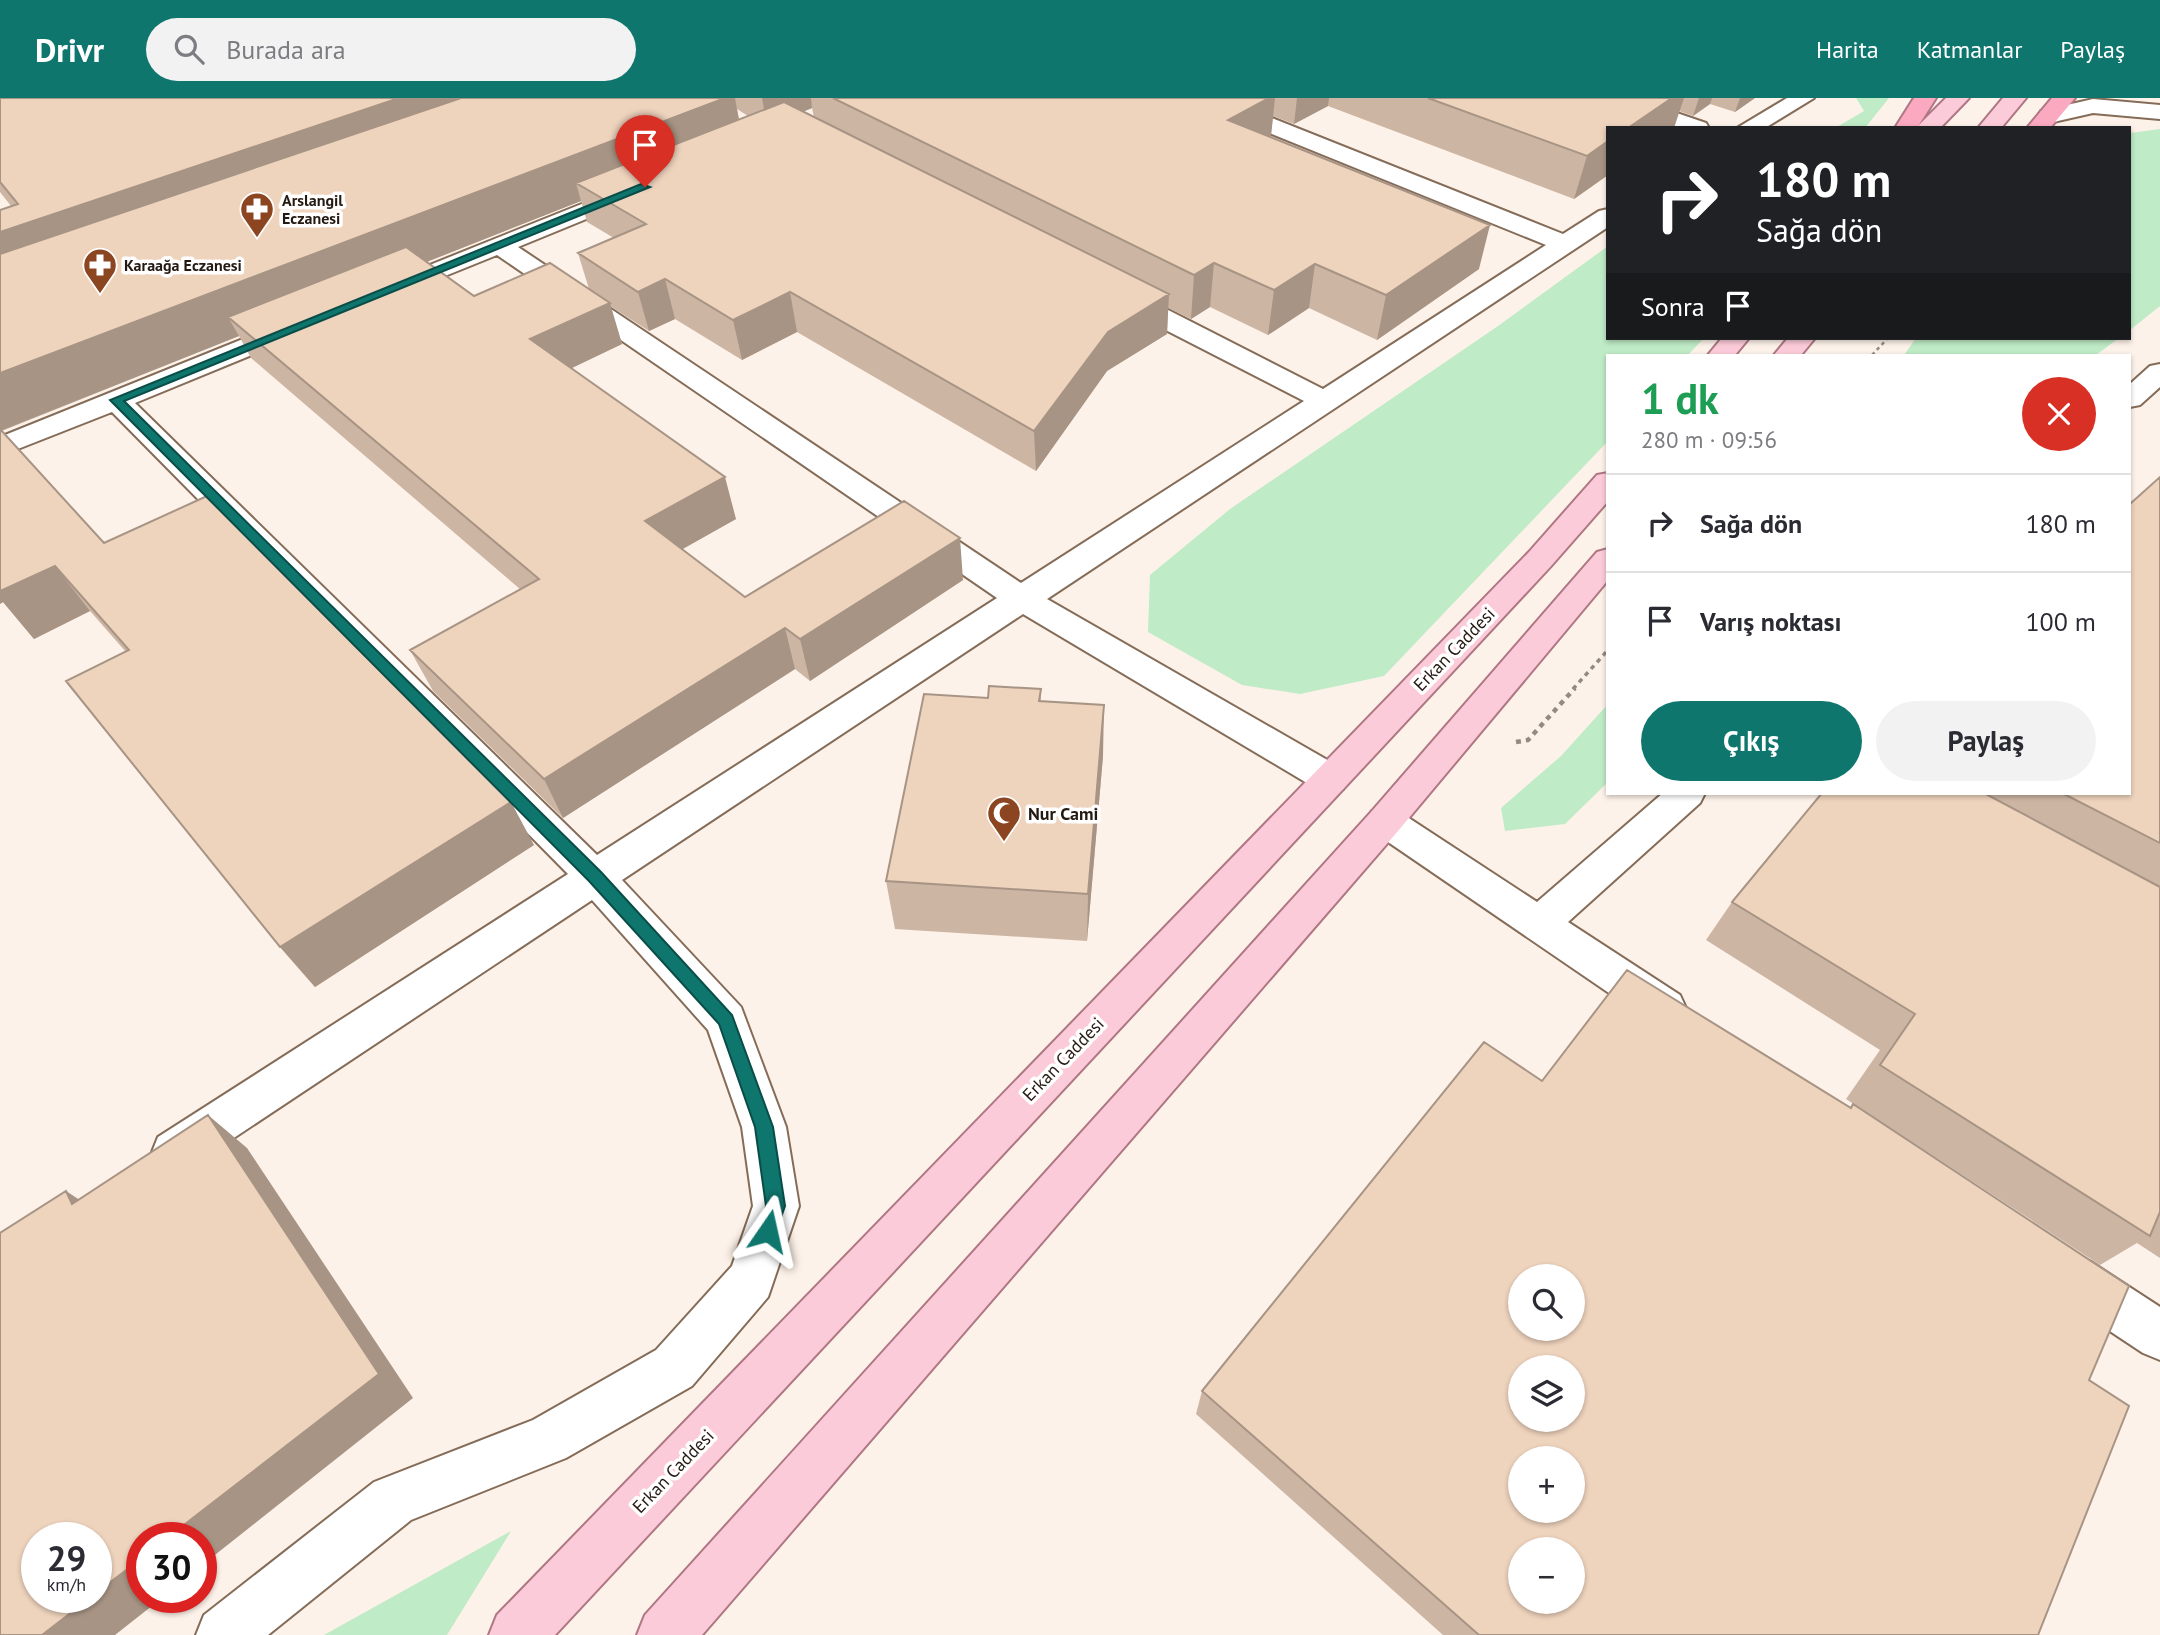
<!DOCTYPE html>
<html lang="tr">
<meta charset="utf-8">
<style>
:root{--surface:#fff;--page:#f2f2f3;--text:#2b2b33;--muted:#7c7c81;--line:#e1e1e2;--accent:#0f766e}
body{margin:0;font-family:"PT Sans",sans-serif;background:var(--page);color:var(--text);height:100vh;display:flex;flex-direction:column;font-size:26px;white-space:nowrap}
*{box-sizing:border-box;margin:0}
p{font-size:23px;color:var(--muted)}
.icon{flex:none;width:38px;height:38px;fill:none;stroke:currentColor;stroke-width:2;stroke-linecap:round;stroke-linejoin:round}
.map{position:relative;flex:1;overflow:hidden}
.side{position:absolute;left:1606px;top:256px;width:525px;height:441px;display:flex;flex-direction:column;background:var(--surface);border-radius:0px;box-shadow:0 2px 5px #0004}
.side>*{flex:none}
.top-card{position:absolute;left:1606px;top:28px;width:525px;height:214px;border-radius:0px;box-shadow:0 2px 5px #0004;background:#202124;color:#fff;overflow:hidden}
.buttons{position:absolute;left:1508px;top:1166px;display:grid;gap:14px}
.buttons a{display:grid;place-items:center;width:77px;height:77px;border-radius:50%;background:var(--surface);box-shadow:0 2px 5px #0004;font-size:35px}
.speed{position:absolute;left:21px;top:1424px;display:flex;gap:14px;font-size:35px;font-weight:700;text-align:center}
.speed>*{display:grid;place-content:center;width:91px;height:91px;border-radius:50%;background:var(--surface);box-shadow:0 2px 5px #0004;line-height:1}
.speed small{font-size:18px;font-weight:400}
.speed .limit{border:10px solid #d22;background:#fff;color:#111}
.pin{position:absolute;display:grid;place-items:center;width:60px;height:60px;color:#fff;margin:-72px -30px;border-radius:50% 50% 50% 0;rotate:-45deg;box-shadow:0 0 7px #0007}
.pin .icon{rotate:45deg}
.me{position:absolute;width:77px;margin:-38px;rotate:11deg;stroke-linejoin:round;filter:drop-shadow(0 0 5px #0008)}
.turn{display:flex;align-items:center;gap:24px;height:147px;padding:0 35px;font-size:32px}
.turn .icon{width:91px;height:91px;stroke-width:2.5}
.turn b{display:block;font-size:49px;line-height:60px}
.then{display:flex;align-items:center;height:66px;padding:0 35px;background:#0003;gap:14px;font-size:26px}
.round{display:grid;place-items:center;flex:none;width:74px;height:74px;border-radius:37px;background:var(--page)}
.head{display:flex;align-items:center;justify-content:space-between;height:119px;padding:0 35px}
h1{font-size:42px;font-weight:700;line-height:52px;color:#1e9e55}
.action{display:flex;gap:14px;margin-top:auto;padding:14px 35px}
.action a{flex:1;height:80px;border-radius:42px;background:var(--accent);color:#fff;font-size:28px;font-weight:700;line-height:80px;text-align:center}
.action a+a{background:var(--page);color:var(--text)}
ul{padding:0;list-style:none}
li{display:flex;align-items:center;gap:21px;height:98px;padding:0 35px;border-top:2px solid var(--line)}
li div{flex:1}
li b{display:block;font-size:26px}
li em{font-style:normal}
header{display:flex;align-items:center;gap:42px;box-sizing:border-box;height:98px;padding:0 35px;background:var(--accent);color:#fff}
header strong{font-size:33px}
nav{display:flex;gap:38px;margin-inline-start:auto;font-size:24px}
.search{width:490px;height:63px;background:var(--page);display:flex;align-items:center;gap:18px;box-sizing:border-box;padding:0 24px;border-radius:38px;color:var(--muted);font-size:26px}
.map>svg:first-child{display:block}
.green{fill:#bfebc6}
.lines{fill:none;stroke-linecap:round;stroke-linejoin:round}
.minor-casing{stroke:#846c58;stroke-width:4}
.major-casing{stroke:#af7783;stroke-width:4}
.highway-casing{stroke:#af7783;stroke-width:4}
.path-far2{stroke:#948a81;stroke-width:2.5;stroke-dasharray:3.5 3.5;stroke-linecap:butt}
.path-far1{stroke:#948a81;stroke-width:3.5;stroke-dasharray:4.5 4.5;stroke-linecap:butt}
.path{stroke:#948a81;stroke-width:4.5;stroke-dasharray:5 5;stroke-linecap:butt}
.minor{fill:#fff;fill-rule:evenodd}
.major{fill:#fccbd9;fill-rule:evenodd}
.highway{fill:#faa9c0;fill-rule:evenodd}
.wall{fill:#cdb5a3;fill-rule:evenodd}
.shaded-wall{fill:#a79484}
.building{fill:#eed3bd;stroke:#a79484;stroke-width:2;fill-rule:evenodd}
.route{fill:#0f766e;stroke:#0a4d48;stroke-width:2}
.labels{text-anchor:middle;dominant-baseline:central;stroke-width:7;stroke-linejoin:round;paint-order:stroke}
.far-poi-label{font-size:16px;font-weight:bold;fill:#241a12;stroke:#fff;text-anchor:start}
.street-label{font-size:18px;fill:#241a12;stroke:#fff}
.poi-label{font-size:18px;font-weight:bold;fill:#241a12;stroke:#fff;text-anchor:start}
</style>
<header>
<strong>Drivr</strong>
<div class="search"><svg class="icon" aria-label="search" viewBox="0 0 24 24"><circle cx="10" cy="10" r="6"/><path d="M15 15l6 6"/></svg>Burada ara</div>
<nav><a>Harita</a><a>Katmanlar</a><a>Paylaş</a></nav>
</header>
<div class="map">
<svg width="2160" height="1537" viewBox="0 0 2160 1537">
<rect width="100%" height="100%" fill="#fdf2e9"/>
<!-- green -->
<path class="green" d="M1856,0H1889L1865,30H1835L1864,13Z
M2160,31V208L2130,232V35Z
M1608,148V240H1704L1688,257H1608V343L1384,578L1300,596L1242,587L1148,534L1150,477L1230,411L1498,228Z
M1916,240H2119L2096,257H1904Z
M1608,606V684L1565,726L1505,733L1501,710L1561,658Z
M511,1433L447,1537H324Z"/>
<g class="lines">
<!-- minor casing -->
<g class="minor-casing">
<path id="minor" d="M1192,0H1222L1563,136L1599,113L1608,111V129L1047,501L1343,671L1348,681L1343,691L1330,695L1317,691L1023,516L622,782L741,909L786,1029L799,1108L768,1199L692,1288L566,1360L411,1422L268,1537H196L204,1517L374,1384L533,1322L656,1252L732,1168L753,1108L742,1029L708,932L592,802L190,1069L174,1075L158,1069L152,1054L158,1039L568,776L112,314L0,358V339L285,224H303L307,230L303,236L135,305L597,757L997,500L497,157L398,197H380L376,192L380,187L624,89H640L644,94L640,99L518,149L1021,485L1304,303L1111,204L1107,198L1111,192H1129L1323,291L1546,147L1195,5Z
M1601,0H1633L1706,25L1709,30H1676L1604,5Z
M1787,0H1814L1765,30H1737Z
M2093,1L2160,7V21L2093,15L2049,25L2038,18L2041,13Z
M2160,266V289L2140,307L2130,309V286L2150,268Z
M1663,695H1705L1700,705L1568,824L1680,897L1686,910L1680,923L1665,928L1650,923L1372,733L1366,723L1372,713L1385,708L1398,713L1537,804Z
M2074,1158L2091,1164L2160,1209V1262L2143,1255L2057,1198L2050,1181L2057,1164Z"/>
</g>
<!-- major casing -->
<g class="major-casing">
<path id="major" d="M1946,0H1969L1940,30H1916Z
M2003,0H2026L2001,30H1978Z
M1722,240H1749L1735,257H1708Z
M1788,240H1815L1801,257H1774Z
M1608,375V403L1551,468L555,1537H489L497,1517L1529,454L1597,377Z
M1608,451V482L1398,733L702,1537H637L645,1517L1372,713L1597,454Z"/>
</g>
<!-- highway casing -->
<g class="highway-casing">
<path id="highway" d="M1914,0H1936L1917,30H1895Z
M2052,0H2075L2050,30H2027Z"/>
</g>
<!-- path-far2 -->
<path class="path-far2" d="M1872,257L1888,240"/>
<!-- path-far1 -->
<path class="path-far1" d="M1573,591L1608,552"/>
<!-- path -->
<path class="path" d="M1516,644L1528,642L1575,590"/>
<!-- minor -->
<use href="#minor" class="minor"/>
<!-- major -->
<use href="#major" class="major"/>
<!-- highway -->
<use href="#highway" class="highway"/>
</g>
<!-- wall -->
<path class="wall" d="M0,0H1755L1735,14L1710,6L1693,18L1679,13L1608,30V77L1574,101L1328,8L1294,26L1273,18L1270,39L1479,171L1377,242L1309,210L1268,237L1210,209L1191,221L1168,210L1167,236L1107,273L1036,373L797,234L742,262L675,221L649,233L610,208L622,246L571,270L736,421L682,451L745,499L963,482L810,583L795,571L563,720L433,593L410,552L521,492L251,260L239,238L2,333L104,445L534,747L315,889L280,849L126,554L90,513L34,541L3,504L0,506V112L11,108L0,94ZM812,10L814,19L804,14L805,13ZM737,11L748,18L739,21ZM581,103L587,124L614,140L578,155L589,191L474,198L426,164Z
M2160,379V1160L2137,1145L2100,1167L1846,1001L1880,952L1706,842L1732,804L1822,695H2130Z
M1041,591V603L1103,658L1087,843L895,831L886,783L988,600Z
M1542,983L1850,1010L1853,1006L2089,1282L2038,1537H1443L1196,1316L1202,1293Z"/>
<!-- shaded-wall -->
<path class="shaded-wall" d="M399,0H502L0,188V134Z
M725,0H735L742,39L576,85L581,103L247,235L228,219L239,238L0,333V275Z
M762,0H811L812,10L767,28Z
M1269,0H1275L1271,39L1224,64L1228,22Z
M1297,0H1329L1328,8L1294,26Z
M1672,0H1684L1674,30H1628Z
M1699,0H1712L1710,6L1693,18Z
M1740,0H1755L1735,14Z
M1608,43V77L1574,101L1587,58Z
M1490,127L1479,171L1377,242L1386,197Z
M1214,165L1210,209L1191,221L1194,177Z
M1315,166L1309,210L1268,237L1274,192Z
M665,181L675,221L649,233L638,194Z
M790,194L797,234L742,262L733,222Z
M1169,196L1167,236L1107,273L1036,373L1034,333L1108,234Z
M610,205L622,246L545,283L530,241Z
M725,379L736,421L658,465L645,423Z
M960,440L963,482L810,583L800,541Z
M55,468L90,513L34,541L3,504L0,506V493Z
M785,530L795,571L563,720L544,681Z
M1104,607L1103,658L1087,843L1088,796Z
M511,704L534,747L315,889L280,849Z
M208,1017L247,1050L413,1300L201,1468V1440H167Z
M66,1093L112,1123L72,1106Z
M142,1460V1500H162L115,1537H42L90,1500H96V1495Z"/>
<!-- building -->
<path class="building" d="M0,0H399L0,134V112L18,106L0,84Z
M461,0H725L0,275V156Z
M833,0H1269L1228,22L1490,127L1386,197L1315,166L1274,192L1214,165L1194,177Z
M1428,0H1672L1628,30H1608V43L1587,58Z
M784,4L1169,196L1108,234L1034,333L790,194L733,222L665,181L638,194L578,155L646,126L576,85Z
M406,149L474,198L550,165L610,205L530,241L725,379L645,423L745,499L904,403L960,440L800,541L785,530L544,681L410,552L539,481L228,219Z
M0,331L104,445L207,398L511,704L280,849L66,583L129,552L55,468L0,493Z
M2160,379V745L2062,695H2130V406Z
M989,588L1041,591L1039,603L1104,607L1088,796L886,783L924,596L988,600Z
M1822,695H1984L2160,789V1114L2150,1138L1880,967L1915,916L1732,804Z
M1627,872L1851,1010L1853,1006L2129,1188L2089,1282L2129,1308L2038,1537H1479L1202,1293L1484,944L1542,983ZM1521,1178H1573V1230H1521ZM1521,1269H1573V1321H1521ZM1521,1360H1573V1412H1521ZM1521,1451H1573V1503H1521Z
M208,1017L379,1276L167,1440H142V1460L96,1495V1440H37V1500H90L42,1537H0V1135L66,1093L72,1106Z"/>
<!-- route -->
<path class="route" d="M641,86L650,89L124,303L601,774L732,917L773,1029L785,1108L774,1140L768,1142L761,1140L758,1133L766,1108L755,1029L719,926L589,783L110,302Z"/>
<!-- icons -->
<defs>
<g id="pharmacy-pin" transform="scale(1.75)"><path d="M0 17L-7.5 6A9.5 9.5 0 1 1 7.5 6Z" fill="#8b4520" stroke="#fff"/><path d="M-2-6h4v4h4v4h-4v4h-4v-4h-4v-4h4Z" fill="#fff"/></g>
<g id="mosque-pin" transform="scale(1.75)"><path d="M0 17L-7.5 6A9.5 9.5 0 1 1 7.5 6Z" fill="#8b4520" stroke="#fff"/><path d="M3.5-4.9A6 6 0 1 0 3.5 4.9A5 5 0 1 1 3.5-4.9Z" fill="#fff"/></g>
</defs>
<g fill-rule="evenodd">
<use href="#pharmacy-pin" x="257" y="111"/>
<use href="#pharmacy-pin" x="100" y="167"/>
<use href="#mosque-pin" x="1004" y="715"/>
</g>
<g class="labels">
<!-- far-poi labels -->
<g class="far-poi-label">
<text x="282" y="102">Arslangil<tspan x="282" dy="18">Eczanesi</tspan></text>
<text x="124" y="167">Karaağa Eczanesi</text>
</g>
<!-- street labels -->
<g class="street-label">
<text transform="translate(1454 551) rotate(-46)">Erkan Caddesi</text>
<text transform="translate(1063 961) rotate(-46)">Erkan Caddesi</text>
<text transform="translate(673 1373) rotate(-46)">Erkan Caddesi</text>
</g>
<!-- poi labels -->
<g class="poi-label">
<text x="1028" y="715">Nur Cami</text>
</g>
</g>
</svg>
<div class="buttons">
<a><svg class="icon" aria-label="search" viewBox="0 0 24 24"><circle cx="10" cy="10" r="6"/><path d="M15 15l6 6"/></svg></a>
<a><svg class="icon" aria-label="layers" viewBox="0 0 24 24"><path d="M12 4l9 5-9 5-9-5zM3 14l9 5 9-5"/></svg></a>
<a>+</a>
<a>−</a>
</div>
<div class="speed"><div>29<small>km/h</small></div><div class="limit">30</div></div>
<div class="pin" style="left:645px;top:89px;background:#d93025"><svg class="icon" aria-label="arrive" viewBox="0 0 24 24"><path d="M6 21V4h12l-3 4 3 4H6"/></svg></div>
<svg class="me" style="left:768px;top:1133px" viewBox="-20 -20 40 40"><path d="M0-17L14 15 0 8-14 15z" fill="#0f766e" stroke="#fff" stroke-width="4"/></svg>
<div class="top-card">
<div class="turn"><svg class="icon" aria-label="right" viewBox="0 0 24 24"><path d="M7 20v-9h11M14 6l5 5-5 5"/></svg><div><b>180 m</b>Sağa dön</div></div>
<div class="then">Sonra<svg class="icon" aria-label="arrive" viewBox="0 0 24 24"><path d="M6 21V4h12l-3 4 3 4H6"/></svg></div>
</div>
<section class="side">
<div class="head"><div><h1>1 dk</h1><p>280 m · 09:56</p></div><a class="round" style="background:#d93025;color:#fff"><svg class="icon" aria-label="close" viewBox="0 0 24 24"><path d="M6 6l12 12M18 6L6 18"/></svg></a></div>
<ul>
<li><svg class="icon" aria-label="right" viewBox="0 0 24 24"><path d="M7 20v-9h11M14 6l5 5-5 5"/></svg><div><b>Sağa dön</b></div><em>180 m</em></li>
<li><svg class="icon" aria-label="arrive" viewBox="0 0 24 24"><path d="M6 21V4h12l-3 4 3 4H6"/></svg><div><b>Varış noktası</b></div><em>100 m</em></li>
</ul>
<div class="action"><a>Çıkış</a><a>Paylaş</a></div>
</section>
</div>
